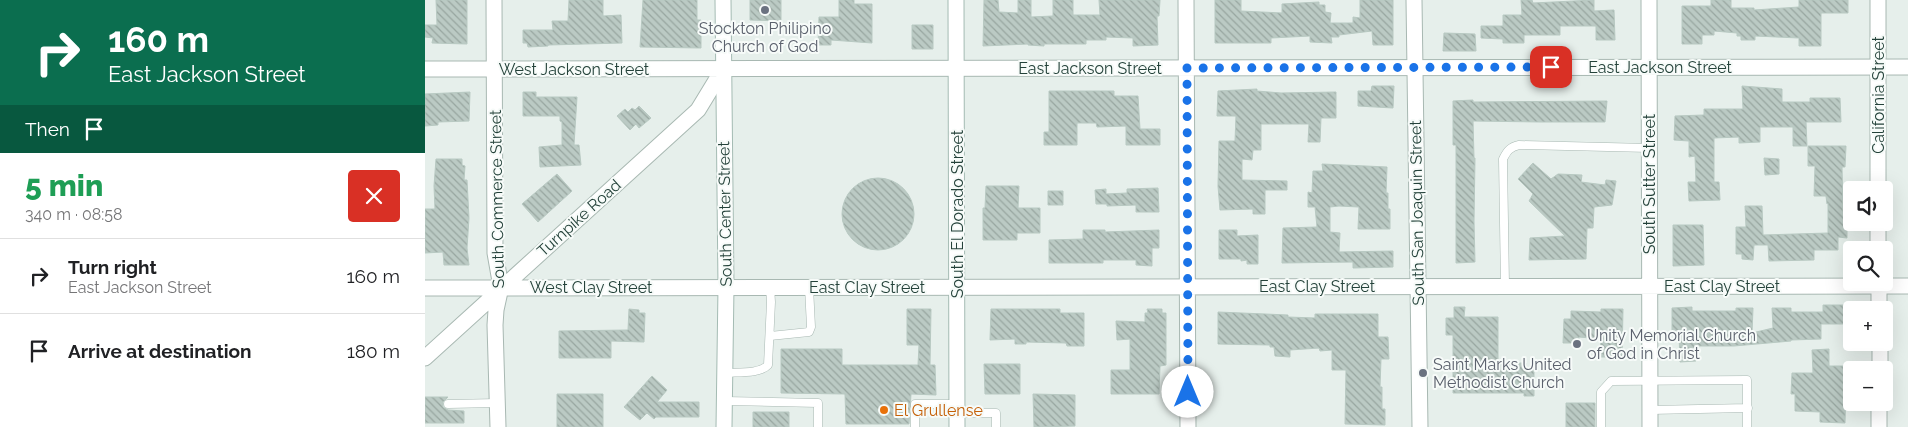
<!DOCTYPE html>
<meta charset="utf-8">
<style>
:root{--surface:#fff;--page:#f2f2f2;--text:#202124;--muted:#757577;--line:#e0e0e0}
body{margin:0;font-family:Raleway,sans-serif;background:var(--page);color:var(--text);height:100vh;display:flex;flex-direction:column;font-size:19px;white-space:nowrap}
*{box-sizing:border-box;margin:0}
p{font-size:16px;color:var(--muted)}
.icon{flex:none;width:28px;height:28px;fill:none;stroke:currentColor;stroke-width:2;stroke-linecap:round;stroke-linejoin:round}
.map{position:relative;flex:1;overflow:hidden}
.side{display:flex;flex-direction:column;background:var(--surface);width:425px}
.side>*{flex:none}
.top-card{background:#0b6e4f;color:#fff;overflow:hidden}
.fabs{position:absolute;left:1418px;top:181px;display:grid;gap:10px}
.fabs a{display:grid;place-items:center;width:50px;height:50px;border-radius:5px;background:var(--surface);box-shadow:0 5px 20px #0002;font-size:25px}
.pin{position:absolute;display:grid;place-items:center;width:42px;height:42px;color:#fff;margin:-21px;border-radius:10px;box-shadow:0 2px 8px #0006}
.me{position:absolute;width:55px;margin:-28px;rotate:0deg;stroke-linejoin:round;filter:drop-shadow(0 0 4px #0008)}
.turn{display:flex;align-items:center;gap:18px;height:105px;padding:0 25px;font-size:22px}
.turn .icon{width:65px;height:65px;stroke-width:2.5}
.turn b{display:block;font-size:35px;line-height:42px}
.then{display:flex;align-items:center;height:48px;padding:0 25px;background:#0003;gap:10px;font-size:19px}
.round{display:grid;place-items:center;flex:none;width:52px;height:52px;border-radius:5px;background:var(--page)}
.summary{display:flex;align-items:center;justify-content:space-between;height:85px;padding:0 25px}
h1{font-size:30px;font-weight:800;line-height:38px;color:#1e9e55}
ul{padding:0;list-style:none}
li{display:flex;align-items:center;gap:15px;height:75px;padding:0 25px;border-top:1px solid var(--line)}
li div{flex:1}
li b{display:block;font-size:19px}
li em{font-style:normal}
main{display:flex;flex:1;min-height:0}
.map>svg:first-child{display:block}
.building{fill:url(#building-back-hatch);stroke:#b8c9c2}
.lines{fill:none;stroke-linecap:round;stroke-linejoin:round}
.service-casing{stroke:#a8b8b2;stroke-width:9}
.minor-casing{stroke:#a8b8b2;stroke-width:17}
.tertiary-casing{stroke:#a8b8b2;stroke-width:17}
.secondary-casing{stroke:#a4bbb3;stroke-width:17}
.service{stroke:#fff;stroke-width:8}
.minor{stroke:#fff;stroke-width:15}
.tertiary{stroke:#fff;stroke-width:15}
.secondary{stroke:#fff;stroke-width:15}
.route{stroke:#1a73e8;stroke-width:9;stroke-dasharray:0 16.2}
.worship-dot{fill:#6b7280;stroke:#f7fbf9;stroke-width:2}
.food-dot{fill:#e8710a;stroke:#f7fbf9;stroke-width:2}
.labels{text-anchor:middle;dominant-baseline:central;stroke-width:4;stroke-linejoin:round;paint-order:stroke}
.worship-label{font-size:16px;fill:#5b616d;stroke:#f7fbf9;text-anchor:start}
.street-label{font-size:16px;fill:#24423a;stroke:#f7fbf9}
.food-label{font-size:16px;fill:#c56008;stroke:#f7fbf9;text-anchor:start}
</style>
<main>
<section class="side">
<div class="top-card">
<div class="turn"><svg class="icon" aria-label="right" viewBox="0 0 24 24"><path d="M7 20v-9h11M14 6l5 5-5 5"/></svg><div><b>160 m</b>East Jackson Street</div></div>
<div class="then">Then<svg class="icon" aria-label="arrive" viewBox="0 0 24 24"><path d="M6 21V4h12l-3 4 3 4H6"/></svg></div>
</div>
<div class="summary"><div><h1>5 min</h1><p>340 m · 08:58</p></div><a class="round" style="background:#d93025;color:#fff"><svg class="icon" aria-label="close" viewBox="0 0 24 24"><path d="M6 6l12 12M18 6L6 18"/></svg></a></div>
<ul>
<li><svg class="icon" aria-label="right" viewBox="0 0 24 24"><path d="M7 20v-9h11M14 6l5 5-5 5"/></svg><div><b>Turn right</b><p>East Jackson Street</p></div><em>160 m</em></li>
<li><svg class="icon" aria-label="arrive" viewBox="0 0 24 24"><path d="M6 21V4h12l-3 4 3 4H6"/></svg><div><b>Arrive at destination</b></div><em>180 m</em></li>
</ul>
</section>
<div class="map">
<svg width="1483" height="427" viewBox="0 0 1483 427">
<defs>
<pattern id="building-back-hatch" width="6" height="6" patternUnits="userSpaceOnUse" patternTransform="scale(1.25)"><rect width="6" height="6" fill="#bbcac4"/><path d="M-1 5l2 2M0 0l6 6M5-1l2 2" fill="none" stroke="#98a6a0"/></pattern>
</defs>
<rect width="100%" height="100%" fill="#e6efeb"/>
<!-- building -->
<path class="building" d="M11,0H42V44L7,43L8,38L0,37V25H12Z
M144,0H178V16L196,15L197,43L123,45V46L103,47L102,43H98V30H128L127,21H143Z
M218,0H272V20H276V48L215,47Z
M325,0H356V21L325,20Z
M414,0H429V4H447V43L406,40V45H393L394,17H414Z
M559,0H573L574,12L593,13V0H606V17L628,16V0H648V15H675L674,0H735L734,16H732L733,45L708,46V38L681,37V40H661V44H619V46L603,45V44L558,46Z
M790,0H816V11L857,13V4L894,2V5H900V12L906,13L905,23H928V17L935,18V0H968V45H948L947,31L914,35V37H906L907,43L885,42V36L846,38V43H790Z
M1096,0H1107L1108,3L1169,0V11L1189,10L1190,40H1171V26H1135V35H1099V43H1078V39L1056,38V26H1078V15H1097Z
M1286,0H1306V8H1329V10L1374,7V0H1423V13H1396V46H1374V38L1330,36V40H1316V36H1312V33L1289,31V35H1277V44H1257V6H1286Z
M487,25H508V49H487Z
M1019,33L1050,34L1051,51H1018Z
M947,86H969L968,108L933,106V91H946Z
M1317,86L1357,89V102H1385V98H1415L1416,122H1381L1382,146H1368V127H1335V142L1314,143V137L1289,138V182H1294L1295,200L1264,201L1263,182H1271L1270,156L1264,157V141L1249,140L1250,116L1279,115V109H1318Z
M832,89V91L856,93L911,92V118H896L895,142H883L884,124H836V150H828L827,160L817,159V180L862,181V190H840V214H828V209L795,210L793,186L794,141H810L811,116H792L793,91Z
M624,91H689V96H713L715,129H735V145H701V126L672,127L671,123H652V145H619V132H624Z
M45,92L44,121L13,122V125L0,126V94Z
M98,92H111V97H152L149,145H154L156,165L115,167L114,147L137,145V122L135,121V116H98Z
M1048,100V102L1182,101L1180,122H1115L1048,121L1049,158H1050L1049,221L1050,262L1031,263V145H1028V101Z
M214,106L226,118L214,128L211,124L205,130L192,116L200,109L203,112L207,108L210,110Z
M1383,146H1421L1420,167H1417L1418,212H1422V238L1413,237V250H1389V260L1344,261L1343,245H1329L1328,260L1317,259V254H1311V227H1321L1320,206H1337L1338,235L1403,233V203L1402,204L1401,196H1389L1390,166H1383Z
M1339,158L1354,159V174L1340,175Z
M11,159H37V165L40,166L39,180H42L44,218L42,248L44,265H19L18,252L0,253V209H10L9,186Z
M1108,163L1126,179L1133,174L1157,175L1156,182L1180,185L1181,180L1191,181L1187,205L1169,207L1168,228H1162L1161,259L1104,260L1105,238L1140,236L1104,201L1108,194L1093,179Z
M897,164L962,167L961,193H963V209H965V229H933L934,207L914,206L905,207V232L915,233L914,252L968,251V267L928,268V262L857,263L858,228L892,227L890,207H883V192L887,193L888,171H898Z
M132,174L147,191L113,222L97,204Z
M417 214a36 36 0 1 1 72 0a36 36 0 1 1-72 0Z
M561,186H594L593,208H615V233H592V240H558V208H560Z
M733,188L734,212H711V205L682,206V204H671L670,190L681,189V194L702,193V189Z
M623,191H638V205H623Z
M1248,225H1278L1279,265L1248,266Z
M658,230H680V232L734,230V248H727V266L711,265V260H678V263H624V240L658,239Z
M794,230H812V236L833,235V264H822V260L816,261V259H794Z
M1398,305H1425L1426,324H1396V339L1366,340V341L1309,346H1271V361L1255,362L1254,334H1247V308L1267,307V311H1311V308H1328L1327,333L1348,328L1347,308H1366V312H1398Z
M1029,307H1040L1039,317H1073V363H1101V368L1109,369V396H1099V393H1028V335H1021V318H1029Z
M204,309L214,310V313H220L219,342L186,341V358H134V331L203,330Z
M482,309H506L505,365H510L511,395L486,394L484,424H421L420,394L356,393V349H417V365H493L494,345H482Z
M566,309H635V313H659V346H642L641,343L601,342V344H590V339L565,340Z
M722,309H737V313H741V365L735,366L734,394H686V370H705V339L692,340L691,321L720,322V313H723Z
M1176,309H1198L1197,357H1175L1176,339L1154,337V343H1138L1139,319H1146V311L1176,312Z
M793,312L863,315V317L890,318V314H953V337H963L964,359H956L955,387H957V409H960V425L920,424L921,370H907V350L895,351L894,348L865,350V357L850,356L849,347H845V345L793,344Z
M1404,349V366H1426L1425,385H1421L1420,423L1395,422V412L1370,411V394H1366L1367,373H1388L1387,350Z
M559,364H595V394H560Z
M227,376L242,390L232,402H274V417H231L229,419L222,413L215,420L199,407Z
M132,394H178V427H132Z
M608,394L650,395V426L609,427Z
M0,397H23L18,402V407L23,410L39,411V423H0Z
M1141,403H1170V427H1141Z
M328,412H364V427H328Z"/>
<g class="lines">
<!-- service casing -->
<g class="service-casing">
<path id="service" d="M1080,286L1078,159C1082,151 1085,147 1094,145L1224,148
M345,336L384,332L386,327L384,287
M301,373C313,372 335,374 343,365L346,302L345,287
M300,401L393,403V427
M23,404L72,403
M1225,410L1323,408
M532,413H571V427
M490,427V404H532
M1176,427V392L1186,381L1322,380V427"/>
</g>
<!-- minor casing -->
<g class="minor-casing">
<path id="minor" d="M69,0L70,253L76,287L71,310L70,325L73,427
M761,0L763,427
M1224,0L1225,427
M0,69L1483,67
M0,288L1483,286
M0,358L273,110L298,69"/>
</g>
<!-- tertiary casing -->
<g class="tertiary-casing">
<path id="tertiary" d="M989,0L995,427
M1453,0V190
M1453,222V250
M1454,282V310
M1455,370V342
M1454,427V402"/>
</g>
<!-- secondary casing -->
<g class="secondary-casing">
<path id="secondary" d="M298,0L301,287L299,427
M531,0L532,427"/>
</g>
<!-- service -->
<use href="#service" class="service"/>
<!-- minor -->
<use href="#minor" class="minor"/>
<!-- tertiary -->
<use href="#tertiary" class="tertiary"/>
<!-- secondary -->
<use href="#secondary" class="secondary"/>
</g>
<g class="lines">
<!-- route -->
<path class="route" d="M763,392L762,68L1126,67"/>
</g>
<!-- markers -->
<g class="worship-dot">
<circle cx="340" cy="10" r="5"/>
<circle cx="1152" cy="344" r="5"/>
<circle cx="998" cy="373" r="5"/>
</g>
<circle class="food-dot" cx="459" cy="410" r="5"/>
<g class="labels">
<!-- worship labels -->
<g class="worship-label">
<text x="340" y="28" text-anchor="middle">Stockton Philipino<tspan x="340" dy="18">Church of God</tspan></text>
<text x="1162" y="335">Unity Memorial Church<tspan x="1162" dy="18">of God in Christ</tspan></text>
<text x="1008" y="364">Saint Marks United<tspan x="1008" dy="18">Methodist Church</tspan></text>
</g>
<!-- street labels -->
<g class="street-label">
<text x="1235" y="67">East Jackson Street</text>
<text x="665" y="68">East Jackson Street</text>
<text x="149" y="69">West Jackson Street</text>
<text transform="translate(1453 95) rotate(-90)">California Street</text>
<text transform="translate(1224 184) rotate(-90)">South Sutter Street</text>
<text transform="translate(72 199) rotate(-91)">South Commerce Street</text>
<text transform="translate(992 213) rotate(-91)">South San Joaquin Street</text>
<text transform="translate(300 214) rotate(-91)">South Center Street</text>
<text transform="translate(532 214) rotate(-90)">South El Dorado Street</text>
<text transform="translate(154 218) rotate(-42)">Turnpike Road</text>
<text x="892" y="286">East Clay Street</text>
<text x="1297" y="286">East Clay Street</text>
<text x="166" y="287">West Clay Street</text>
<text x="442" y="287">East Clay Street</text>
</g>
<!-- food labels -->
<g class="food-label">
<text x="469" y="410">El Grullense</text>
</g>
</g>
</svg>
<div class="fabs">
<a><svg class="icon" aria-label="sound" viewBox="0 0 24 24"><path d="M4 9h4l5-4v14l-5-4H4zM17 9q2 3 0 6"/></svg></a>
<a><svg class="icon" aria-label="search" viewBox="0 0 24 24"><circle cx="10" cy="10" r="6"/><path d="M15 15l6 6"/></svg></a>
<a>+</a>
<a>−</a>
</div>
<div class="pin" style="left:1126px;top:67px;background:#d93025"><svg class="icon" aria-label="arrive" viewBox="0 0 24 24"><path d="M6 21V4h12l-3 4 3 4H6"/></svg></div>
<svg class="me" style="left:763px;top:392px" viewBox="-20 -20 40 40"><circle r="19" fill="#fff"/><path d="M0-13L10 11 0 6-10 11z" fill="#1a73e8"/></svg>
</div>
</main>
